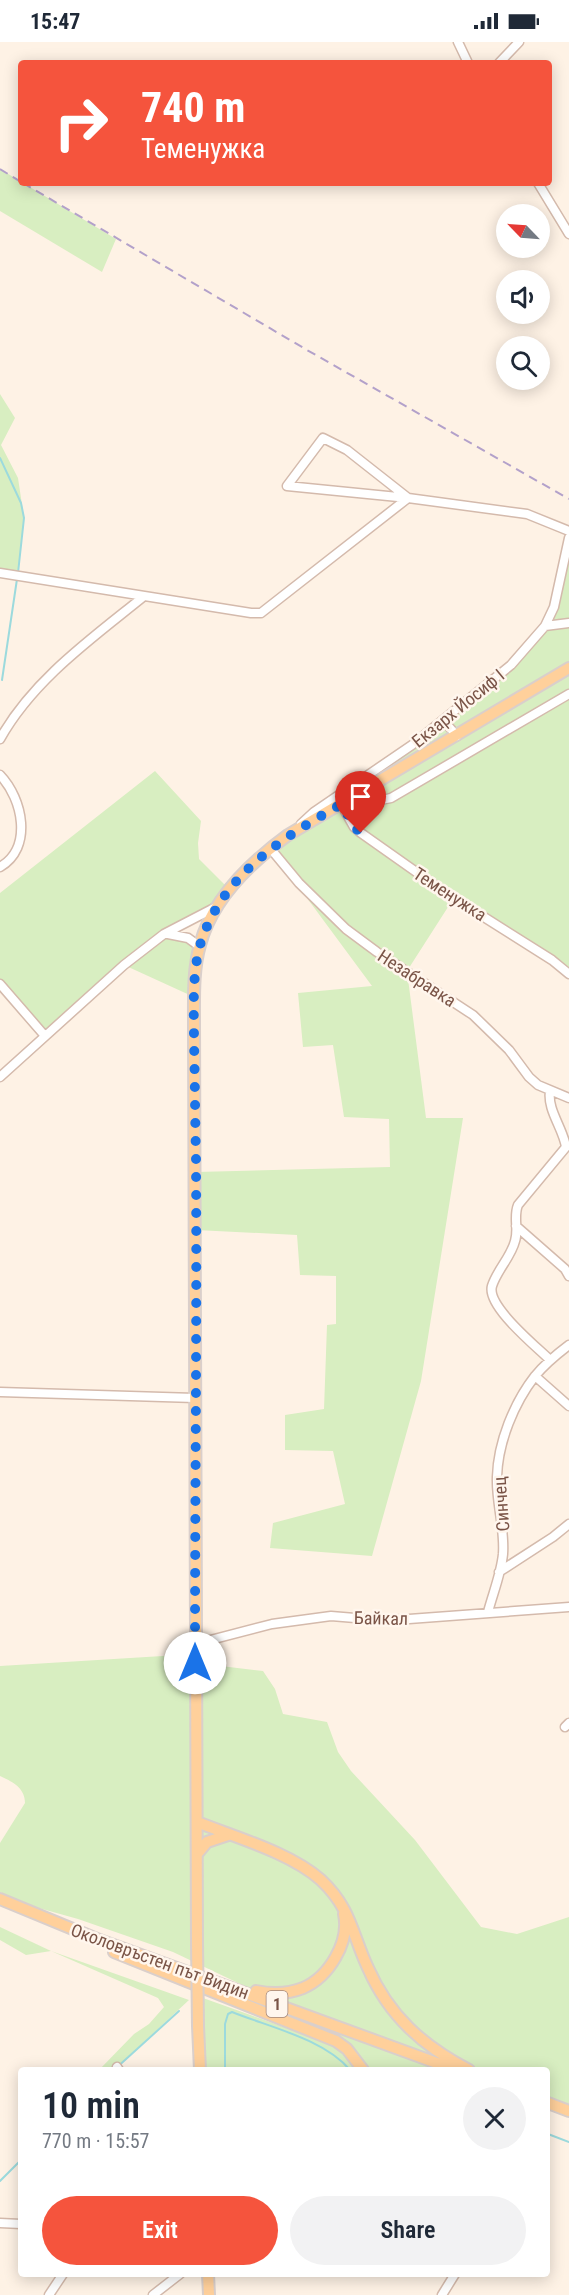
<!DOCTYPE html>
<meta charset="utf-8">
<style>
:root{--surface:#fff;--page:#f2f2f3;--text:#1f2937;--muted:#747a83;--accent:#f5543d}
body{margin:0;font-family:"Roboto Condensed",sans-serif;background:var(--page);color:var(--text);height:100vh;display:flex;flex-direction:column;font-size:22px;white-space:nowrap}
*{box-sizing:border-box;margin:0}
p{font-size:20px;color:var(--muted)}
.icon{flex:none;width:33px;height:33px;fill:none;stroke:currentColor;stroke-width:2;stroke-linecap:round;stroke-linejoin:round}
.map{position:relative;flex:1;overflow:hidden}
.panel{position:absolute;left:18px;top:2025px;width:532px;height:210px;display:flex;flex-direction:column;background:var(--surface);border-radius:6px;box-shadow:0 3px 15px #0003}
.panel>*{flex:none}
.hud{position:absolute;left:18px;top:18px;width:534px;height:126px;border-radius:6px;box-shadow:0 3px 15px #0003;background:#f5543d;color:#fff;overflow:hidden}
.needle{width:39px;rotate:295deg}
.fabs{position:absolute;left:496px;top:162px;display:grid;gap:12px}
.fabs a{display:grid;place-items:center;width:54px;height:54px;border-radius:50%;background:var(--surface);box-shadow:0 3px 15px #0003;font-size:30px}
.pin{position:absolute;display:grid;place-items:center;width:51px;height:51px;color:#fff;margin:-62px -26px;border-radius:50% 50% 50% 0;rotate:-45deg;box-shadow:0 0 6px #0007}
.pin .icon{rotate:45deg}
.me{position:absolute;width:66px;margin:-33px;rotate:0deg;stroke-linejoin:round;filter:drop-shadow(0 0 4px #0008)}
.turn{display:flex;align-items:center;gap:21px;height:126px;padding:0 24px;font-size:27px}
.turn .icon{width:78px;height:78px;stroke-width:2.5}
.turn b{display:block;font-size:42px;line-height:51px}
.round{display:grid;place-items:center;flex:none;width:63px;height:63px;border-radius:32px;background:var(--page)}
.headline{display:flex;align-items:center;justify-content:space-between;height:102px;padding:0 24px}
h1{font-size:36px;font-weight:600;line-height:45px}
.primary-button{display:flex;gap:12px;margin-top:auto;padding:12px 24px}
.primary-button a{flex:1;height:69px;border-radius:36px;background:var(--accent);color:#fff;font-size:24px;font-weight:600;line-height:69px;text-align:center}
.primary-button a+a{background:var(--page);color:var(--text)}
.status{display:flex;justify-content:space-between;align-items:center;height:42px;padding:0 30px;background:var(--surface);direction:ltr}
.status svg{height:16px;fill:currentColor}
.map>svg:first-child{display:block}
.green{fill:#d8eec1}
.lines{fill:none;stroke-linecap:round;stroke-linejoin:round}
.stream{stroke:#9cdadd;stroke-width:2}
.minor-casing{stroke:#d4baac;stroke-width:11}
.major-casing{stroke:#dacfcb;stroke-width:14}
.minor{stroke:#fff;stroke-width:8}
.major{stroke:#ffd09b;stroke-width:10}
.rail{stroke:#b3a1ca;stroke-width:2;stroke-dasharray:9 6;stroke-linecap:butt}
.major-bridge-casing{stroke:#dacfcb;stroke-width:14;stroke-linecap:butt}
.major-bridge{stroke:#ffd09b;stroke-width:10}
.route{stroke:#1a73e8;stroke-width:10;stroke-dasharray:0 18}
.labels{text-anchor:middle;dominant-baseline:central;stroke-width:5;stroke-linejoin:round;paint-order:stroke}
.shield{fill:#fff6ed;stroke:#a28579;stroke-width:1.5}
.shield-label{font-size:16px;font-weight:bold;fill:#7a5447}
.street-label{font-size:18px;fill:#7a5447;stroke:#fff6ed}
</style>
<div class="status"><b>15:47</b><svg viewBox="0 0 49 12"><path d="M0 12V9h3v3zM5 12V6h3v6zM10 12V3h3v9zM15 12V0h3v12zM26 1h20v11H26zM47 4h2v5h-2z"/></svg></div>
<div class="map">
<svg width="569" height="2253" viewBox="0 0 569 2253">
<rect width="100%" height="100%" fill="#fef2e5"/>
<!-- green -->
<path class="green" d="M0,127L116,197L102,230L0,169Z
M0,352L15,376L1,403L18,436L24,476L18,534L0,531Z
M569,496V926L457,851L407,929L426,1076H463L421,1339L372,1514L270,1506L273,1481L345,1462L333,1409L285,1408V1373L324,1367L327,1283L336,1282V1234L300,1233L297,1193L196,1188V1130L390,1125L389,1077L344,1075L333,1003L303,1005L298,951L372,944L270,806L498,633L545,584Z
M155,729L201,779L198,801L199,817L230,848L218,864L166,892L199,904L194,955L124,923L45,994L0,942V851Z
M195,1612L196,1621L263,1629L275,1647L283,1672L327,1680L338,1710L351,1729L415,1798L481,1885L517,1892L569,1875V2069L548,2061V2028H200L203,1956L303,1992L310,1975L173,1910L78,1877L28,1863L0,1850V1801L25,1761C25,1746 13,1740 0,1734V1624Z
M0,1885L51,1909L189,1958L114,2028H99L134,1992L149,1982L164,1965L158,1956L51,1909L26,1913L0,1898Z"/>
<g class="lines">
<!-- stream -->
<path class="stream" d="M0,416L21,461L24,476L18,531
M2,638L17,537
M114,2028L179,1969
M225,2028V1982L228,1972L232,1970C269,1985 324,1997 350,2028
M548,2092L569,2100
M0,2139L21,2118"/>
<!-- minor casing -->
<g class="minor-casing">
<path id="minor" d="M458,0L468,21
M499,21L519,0
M538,141L569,192
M323,396L347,408L408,456L287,444Z
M0,531L251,571H261L408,456L527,472L569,489
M545,584L569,581
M444,679L457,694
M0,697C33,638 91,597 143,555
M0,733C23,757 33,806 0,825
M366,748C373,759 379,759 391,756L569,652
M341,762L354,785L361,791L446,851L552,918L569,932
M301,782L314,770L412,703L511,623L545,584L554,565L569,496
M270,806L299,841L346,887L377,910L473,973L509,1008L529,1035L538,1043L569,1056
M168,892L188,896L199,904
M0,942L45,994
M0,1035L124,923L164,892L218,864
M550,1049C547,1068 563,1086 566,1105L518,1163C513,1175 519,1187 515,1199C511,1215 497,1228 492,1244C486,1264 537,1305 550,1318
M516,1184L565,1227L569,1234
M535,1334L569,1364
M0,1350L195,1356
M499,1530L553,1495L569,1482
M488,1570C493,1551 501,1532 503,1512C505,1486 496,1461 497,1435C498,1400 514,1361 535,1334C545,1322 557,1312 569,1303
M195,1602L272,1582L331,1574L379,1578L409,1577L569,1565
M565,1685L569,1681
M117,2025L119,2028
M0,2181L21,2182
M49,2253L63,2232
M153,2253L180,2232
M442,2253L455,2232"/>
</g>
<!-- major casing -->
<g class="major-casing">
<path id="major" d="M197,1780C235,1795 291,1811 321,1838C351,1866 352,1892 368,1926C389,1974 423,2004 469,2028
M197,1812L207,1800L228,1793
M0,1857L97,1897L456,2028
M197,1901L194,981C194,955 193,927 200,903C212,857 251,820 288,793L569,626
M114,1910L336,1999L347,2007L363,2028
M256,1949C271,1952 288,1952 303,1946C329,1935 350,1900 344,1872
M198,1984L200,2028
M548,2061L569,2069
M208,2232L209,2253"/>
</g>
<!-- minor -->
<use href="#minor" class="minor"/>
<!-- major -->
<use href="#major" class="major"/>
<!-- rail -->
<path class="rail" d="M0,127L21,140
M23,141L307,308L569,457"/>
<!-- major-bridge casing -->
<g class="major-bridge-casing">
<path id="major-bridge" d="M197,1901L198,1984"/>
</g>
<!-- major-bridge -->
<use href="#major-bridge" class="major-bridge"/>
</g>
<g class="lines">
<!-- route -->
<path class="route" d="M195,1621C195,1452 197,1284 196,1115C195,1076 195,1038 194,999C194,963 191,922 205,889C230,828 287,793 342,762L354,785L361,791"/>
</g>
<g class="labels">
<!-- shield labels -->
<rect class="shield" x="266.5" y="1949" width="21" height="26" rx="4.5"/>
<g class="shield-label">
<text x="277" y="1962">1</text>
</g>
<!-- street labels -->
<g class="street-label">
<text transform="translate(458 666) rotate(-39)">Екзарх Йосиф I</text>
<text transform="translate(450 852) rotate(33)">Теменужка</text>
<text transform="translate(417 936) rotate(33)">Незабравка</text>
<text transform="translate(501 1462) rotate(-94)">Синчец</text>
<text transform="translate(381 1576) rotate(1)">Байкал</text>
<text transform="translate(160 1919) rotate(20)">Околовръстен път Видин</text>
</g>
</g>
</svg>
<div class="fabs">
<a><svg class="needle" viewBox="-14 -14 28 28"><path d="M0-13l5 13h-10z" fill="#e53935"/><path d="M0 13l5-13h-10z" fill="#747a83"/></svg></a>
<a><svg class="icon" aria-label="sound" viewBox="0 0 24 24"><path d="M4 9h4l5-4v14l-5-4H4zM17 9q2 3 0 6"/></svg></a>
<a><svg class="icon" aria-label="search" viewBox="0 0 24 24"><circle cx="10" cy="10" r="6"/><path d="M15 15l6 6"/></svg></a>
</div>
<div class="pin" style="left:361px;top:791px;background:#d93025"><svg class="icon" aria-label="arrive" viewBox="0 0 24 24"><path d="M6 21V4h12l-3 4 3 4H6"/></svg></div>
<svg class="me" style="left:195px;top:1621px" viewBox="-20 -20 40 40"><circle r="19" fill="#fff"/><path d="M0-13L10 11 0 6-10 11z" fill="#1a73e8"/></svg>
<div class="hud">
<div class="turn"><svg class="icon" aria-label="right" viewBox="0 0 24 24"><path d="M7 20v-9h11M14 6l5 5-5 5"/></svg><div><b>740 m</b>Теменужка</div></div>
</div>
<section class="panel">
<div class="headline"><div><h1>10 min</h1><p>770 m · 15:57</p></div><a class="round"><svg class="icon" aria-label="close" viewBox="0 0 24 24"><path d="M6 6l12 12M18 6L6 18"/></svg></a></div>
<div class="primary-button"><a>Exit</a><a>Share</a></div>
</section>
</div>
